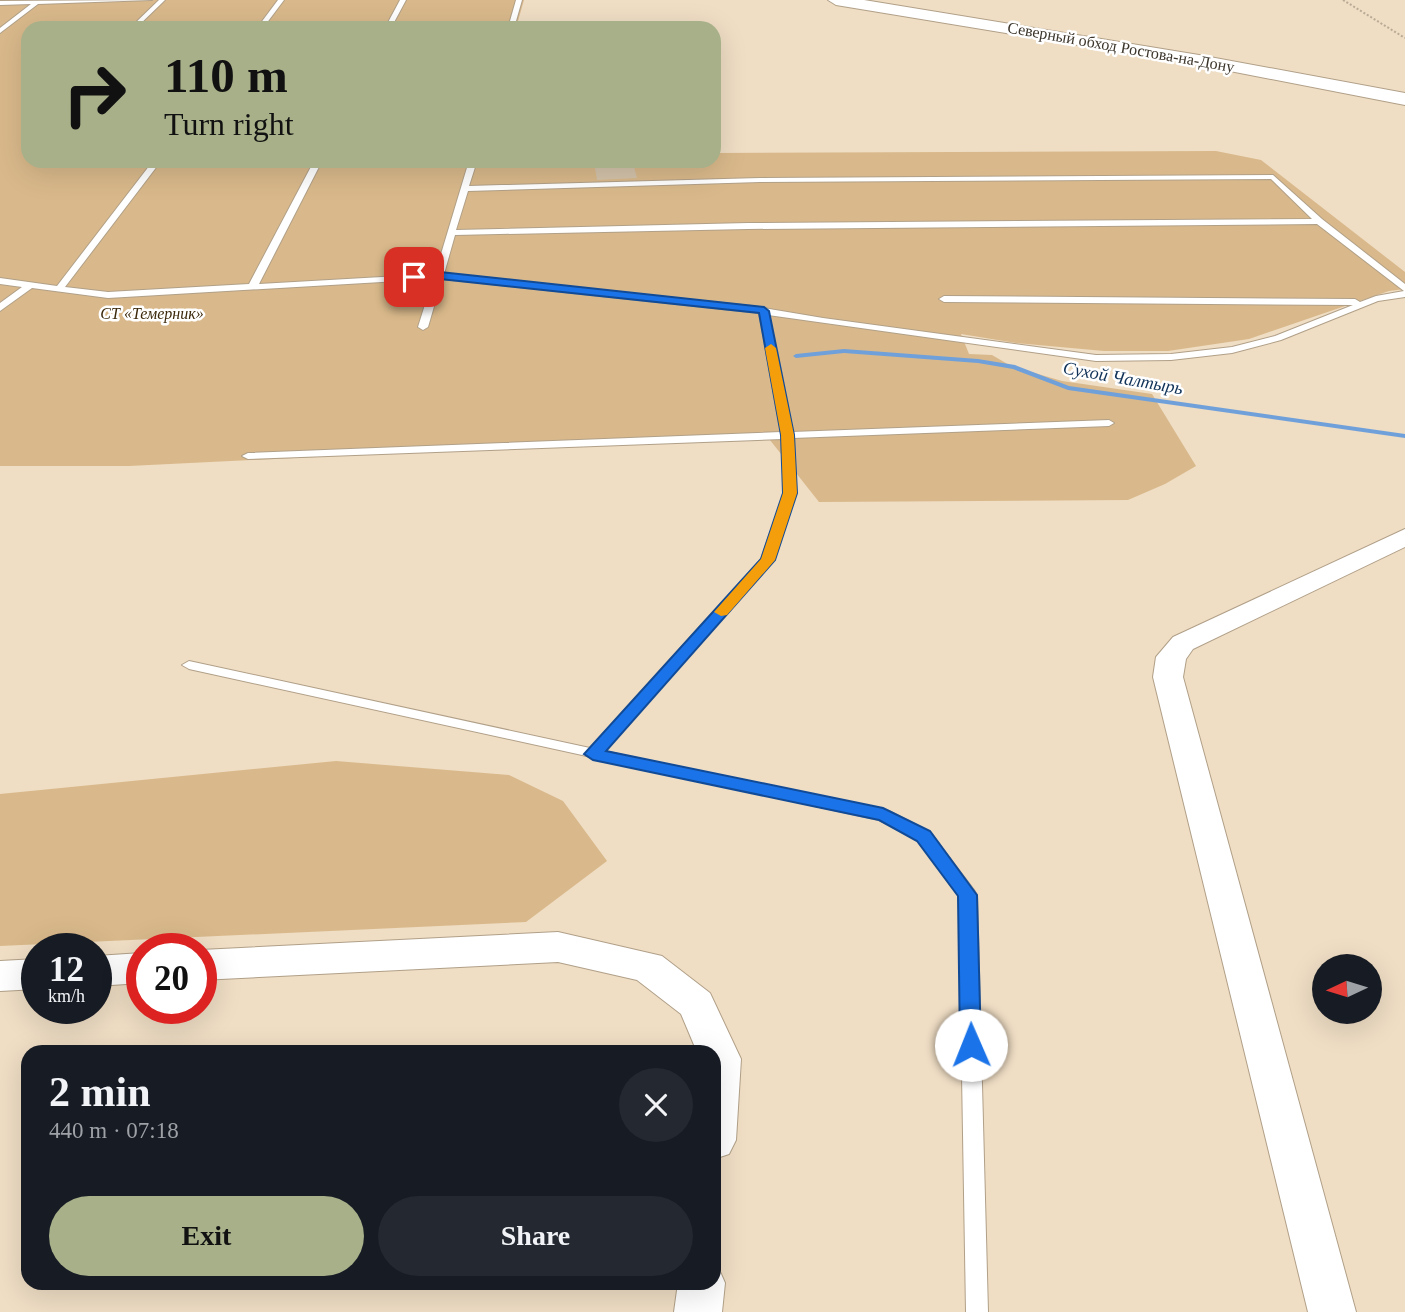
<!DOCTYPE html>
<meta charset="utf-8">
<style>
:root{--surface:#171b24;--page:#242831;--text:#f1f3f6;--muted:#9ea1a6;--accent:#a7b089}
body{margin:0;font-family:Georgia,serif;background:var(--page);color:var(--text);height:100vh;display:flex;flex-direction:column;font-size:26px;white-space:nowrap}
*{box-sizing:border-box;margin:0}
p{font-size:23px;color:var(--muted)}
.icon{flex:none;width:38px;height:38px;fill:none;stroke:currentColor;stroke-width:2;stroke-linecap:round;stroke-linejoin:round}
.map{position:relative;flex:1;overflow:hidden}
.side{position:absolute;left:21px;top:1045px;width:700px;height:245px;display:flex;flex-direction:column;background:var(--surface);border-radius:21px;box-shadow:0 7px 28px #0002}
.side>*{flex:none}
.hud{position:absolute;left:21px;top:21px;width:700px;height:147px;border-radius:21px;box-shadow:0 7px 28px #0002;background:#a7b089;color:#111;overflow:hidden}
.needle{width:46px;rotate:266deg}
.controls{position:absolute;left:1312px;top:954px;display:grid;gap:14px}
.controls a{display:grid;place-items:center;width:70px;height:70px;border-radius:50%;background:var(--surface);box-shadow:0 7px 28px #0002;font-size:35px}
.speed{position:absolute;left:21px;top:933px;display:flex;gap:14px;font-size:35px;font-weight:700;text-align:center}
.speed>*{display:grid;place-content:center;width:91px;height:91px;border-radius:50%;background:var(--surface);box-shadow:0 7px 28px #0002;line-height:1}
.speed small{font-size:18px;font-weight:400}
.speed .limit{border:10px solid #d22;background:#fff;color:#111}
.pin{position:absolute;display:grid;place-items:center;width:60px;height:60px;color:#fff;margin:-30px;border-radius:14px;box-shadow:0 4px 10px #0006}
.me{position:absolute;width:77px;margin:-38px;rotate:359deg;stroke-linejoin:round;filter:drop-shadow(0 0 5px #0008)}
.turn{display:flex;align-items:center;gap:24px;height:147px;padding:0 28px;font-size:32px}
.turn .icon{width:91px;height:91px;stroke-width:2.5}
.turn b{display:block;font-size:49px;line-height:60px}
.round{display:grid;place-items:center;flex:none;width:74px;height:74px;border-radius:37px;background:var(--page)}
.overview{display:flex;align-items:center;justify-content:space-between;height:119px;padding:0 28px}
h1{font-size:42px;font-weight:700;line-height:52px}
.cta{display:flex;gap:14px;margin-top:auto;padding:14px 28px}
.cta a{flex:1;height:80px;border-radius:42px;background:var(--accent);color:#111;font-size:28px;font-weight:700;line-height:80px;text-align:center}
.cta a+a{background:var(--page);color:var(--text)}
.map>svg:first-child{display:block}
.green{fill:#d9b98b}
.lines{fill:none;stroke-linecap:round;stroke-linejoin:round}
.stream{fill:#70a0da;fill-rule:evenodd}
.building{fill:#d4c3aa}
.lane-casing{stroke:#b1a088;stroke-width:2}
.street-casing{stroke:#b1a088;stroke-width:2}
.highway-casing{stroke:#b1a088;stroke-width:2}
.path{stroke:#b9aa96;stroke-width:2;stroke-dasharray:2 2;stroke-linecap:butt}
.lane{fill:#fff;fill-rule:evenodd}
.street{fill:#fff;fill-rule:evenodd}
.highway{fill:#fff;fill-rule:evenodd}
.route{fill:#1a73e8;stroke:#114b97;stroke-width:2}
.slow{fill:#f59e0b}
.labels{text-anchor:middle;dominant-baseline:central;stroke-width:5;stroke-linejoin:round;paint-order:stroke}
.far-street-label{font-size:16px;fill:#3c352b;stroke:#fff}
.far-park-label{font-size:16px;font-style:italic;fill:#3c290b;stroke:#fff}
.far-water-label{font-size:18px;font-style:italic;fill:#103258;stroke:#fff}
</style>
<div class="map">
<svg width="1405" height="1312" viewBox="0 0 1405 1312">
<rect width="100%" height="100%" fill="#efddc4"/>
<!-- green -->
<path class="green" d="M0,0H524L516,28H28V161H714V153L1216,151L1261,160L1405,272V289L1389,291L1249,339L1168,351H1104L1016,343L961,334L969,354L992,355L1011,366L1062,381L1152,394L1196,466L1165,484L1128,500L819,502L766,435L129,466H0Z
M336,761L509,775L563,801L607,861L526,922L0,946V794Z"/>
<g class="lines">
<!-- stream -->
<path class="stream" d="M844,349L978,359L1015,365L1069,386L1405,434V438L1068,390L1013,369L978,363L844,353L796,358L793,356L796,354Z"/>
</g>
<!-- building -->
<path class="building" d="M634,167L637,178L597,180L595,168Z"/>
<g class="lines">
<!-- lane casing -->
<g class="lane-casing">
<path id="lane" d="M152,0L38,4L0,33V28L31,4L0,5V1Z
M159,0H165L136,28H130Z
M278,0H284L263,28H257Z
M400,0H406L391,28H385Z
M516,0H522L514,28H508Z
M153,161H161L65,287L108,292L249,284L314,161H322L259,284L435,274L469,161H477L469,186L760,178L1273,175L1322,219L1405,284V297L1378,301L1281,340L1232,353L1171,360L1096,361L768,315L792,432L1109,420L1114,423L1109,426L793,438L796,493L773,560L604,751L889,811L930,832L974,890L977,895L988,1312H966L959,896L918,840L879,820L189,669L182,665L189,661L590,748L761,559L784,493L782,439L248,459L242,456L248,453L781,432L759,313L442,279L428,327L423,330L418,327L433,279L108,298L32,288L0,311V303L22,287L0,284V278L57,286ZM1271,179L1312,219L748,223L456,230L468,191L760,182ZM1317,224L1404,291L1376,296L1360,302L1355,299L944,296L939,299L944,302L1353,305L1275,336L1232,347L1171,354L1096,355L823,318L752,306L444,274L455,235L748,229Z"/>
</g>
<!-- street casing -->
<g class="street-casing">
<path id="street" d="M1405,529V547L1193,649L1186,659L1183,677L1356,1312H1308L1153,677L1156,657L1173,637Z
M558,932L662,956L710,993L741,1059L736,1140L729,1154L714,1159V1052H697L681,1014L637,980L558,962L201,980V950Z
M142,953V983L96,986V956Z
M37,959V989L0,991V961Z
M714,1265L718,1267L725,1283L722,1312H674L678,1283H714Z"/>
</g>
<!-- highway casing -->
<g class="highway-casing">
<path id="highway" d="M828,0H864L1199,55L1405,93V105L1199,65L836,5Z"/>
</g>
<!-- path -->
<path class="path" d="M1343,0L1405,38"/>
<!-- lane -->
<use href="#lane" class="lane"/>
<!-- street -->
<use href="#street" class="street"/>
<!-- highway -->
<use href="#highway" class="highway"/>
</g>
<!-- route -->
<path class="route" d="M440,272L764,307L769,311L794,435L797,493L775,560L606,751L883,808L930,831L977,895L981,1045L978,1051L971,1054L963,1051L960,1045L958,896L917,841L879,820L593,760L584,754L761,559L783,493L781,435L759,313L440,279L414,280L409,277L414,274Z"/>
<!-- slow -->
<path class="slow" d="M771,344L776,348L794,435L797,493L775,560L727,615L721,616L714,612L761,559L783,493L781,435L765,348Z"/>
<g class="labels">
<!-- far-street labels -->
<g class="far-street-label">
<text transform="translate(1121 47) rotate(10)">Северный обход Ростова-на-Дону</text>
</g>
<!-- far-park labels -->
<g class="far-park-label">
<text x="152" y="313">СТ «Темерник»</text>
</g>
<!-- far-water labels -->
<g class="far-water-label">
<text transform="translate(1123 378) rotate(10)">Сухой Чалтырь</text>
</g>
</g>
</svg>
<div class="controls">
<a><svg class="needle" viewBox="-14 -14 28 28"><path d="M0-13l5 13h-10z" fill="#e53935"/><path d="M0 13l5-13h-10z" fill="#9ea1a6"/></svg></a>
</div>
<div class="speed"><div>12<small>km/h</small></div><div class="limit">20</div></div>
<div class="pin" style="left:414px;top:277px;background:#d93025"><svg class="icon" aria-label="arrive" viewBox="0 0 24 24"><path d="M6 21V4h12l-3 4 3 4H6"/></svg></div>
<svg class="me" style="left:971px;top:1045px" viewBox="-20 -20 40 40"><circle r="19" fill="#fff"/><path d="M0-13L10 11 0 6-10 11z" fill="#1a73e8"/></svg>
<div class="hud">
<div class="turn"><svg class="icon" aria-label="right" viewBox="0 0 24 24"><path d="M7 20v-9h11M14 6l5 5-5 5"/></svg><div><b>110 m</b>Turn right</div></div>
</div>
<section class="side">
<div class="overview"><div><h1>2 min</h1><p>440 m · 07:18</p></div><a class="round"><svg class="icon" aria-label="close" viewBox="0 0 24 24"><path d="M6 6l12 12M18 6L6 18"/></svg></a></div>
<div class="cta"><a>Exit</a><a>Share</a></div>
</section>
</div>
